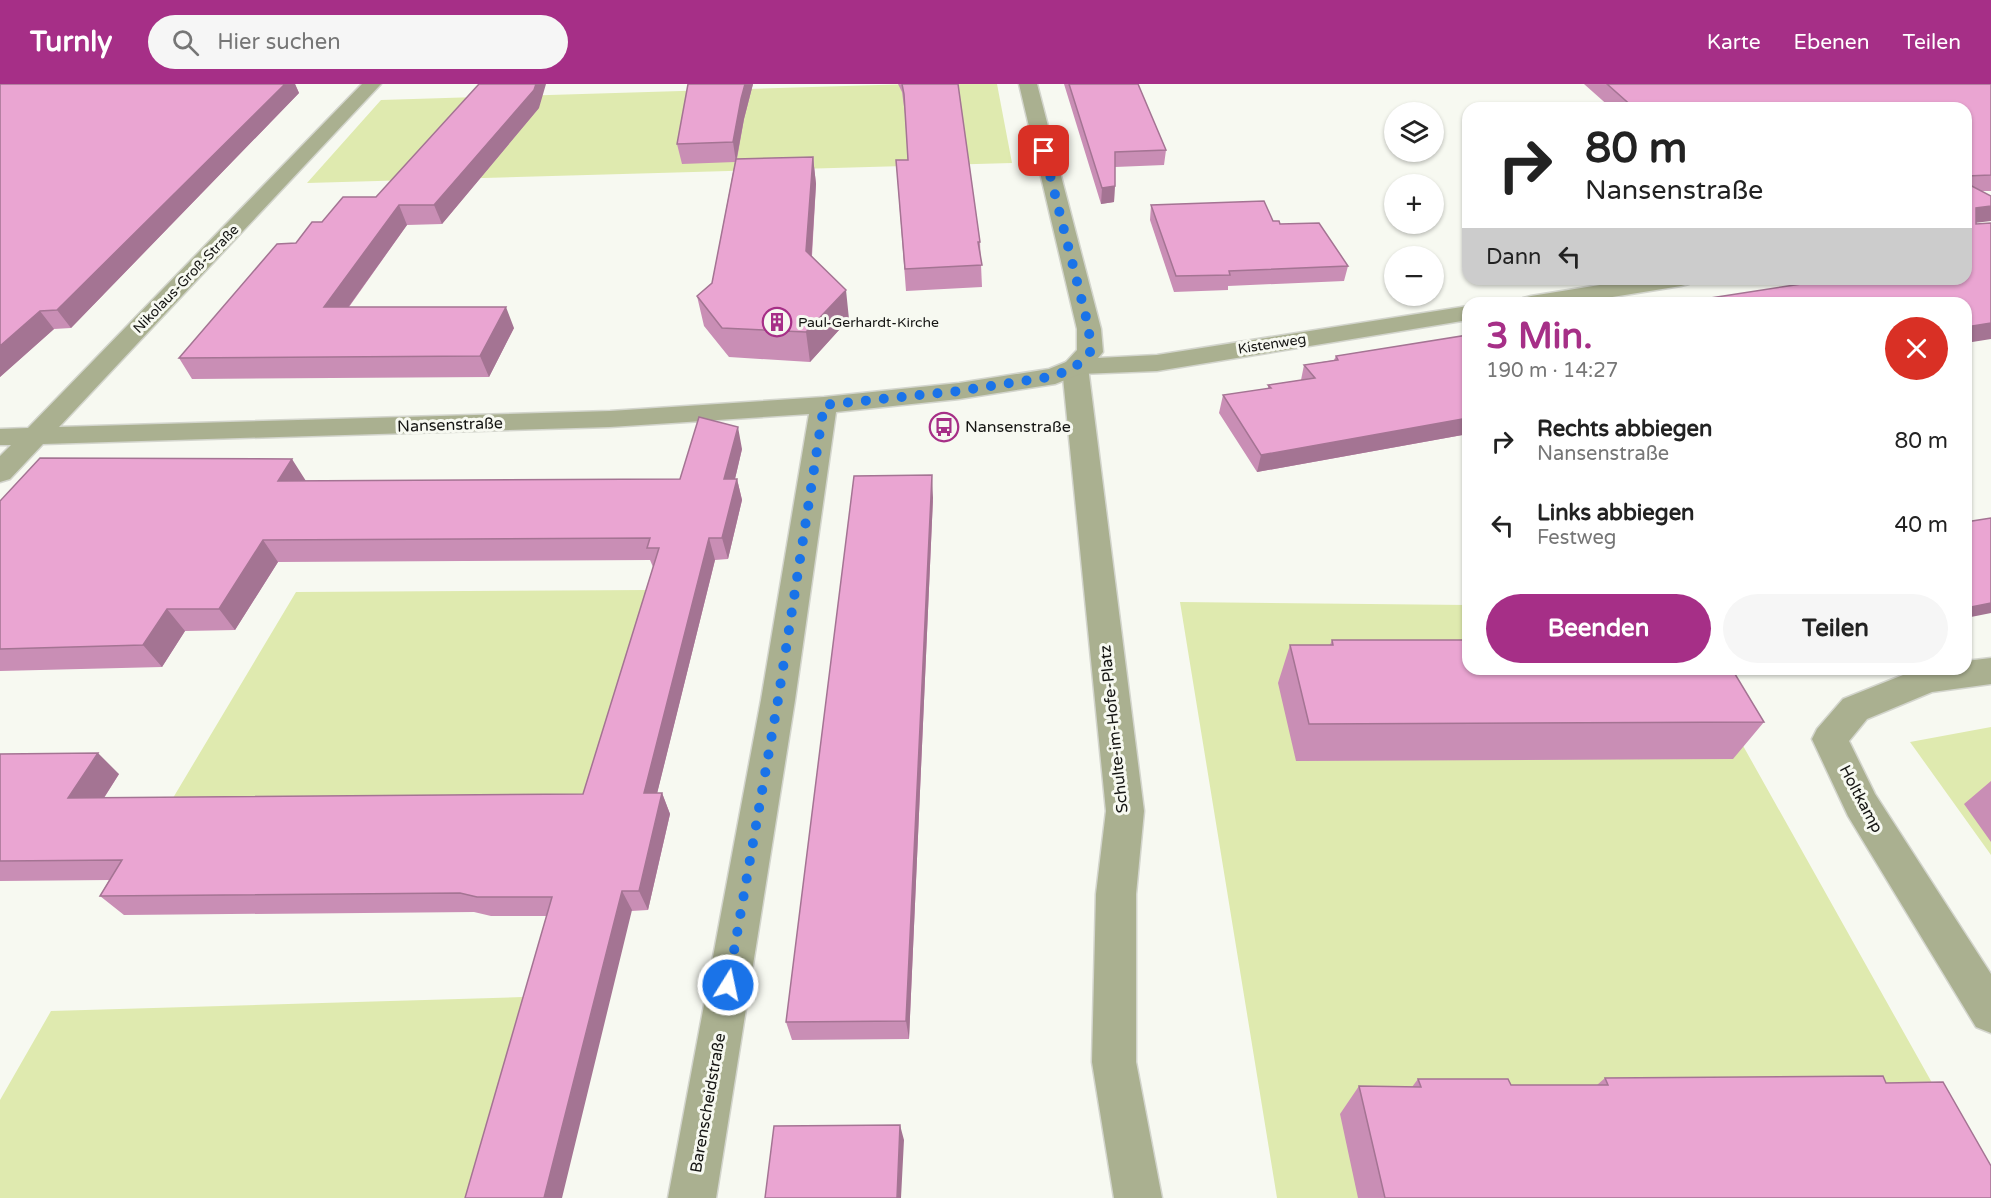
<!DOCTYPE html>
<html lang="de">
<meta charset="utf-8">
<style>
:root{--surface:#fff;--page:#f6f6f6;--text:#222;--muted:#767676;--accent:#a62f87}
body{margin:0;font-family:"Varela Round",sans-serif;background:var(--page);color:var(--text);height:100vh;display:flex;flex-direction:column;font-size:22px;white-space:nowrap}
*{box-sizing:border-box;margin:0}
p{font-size:20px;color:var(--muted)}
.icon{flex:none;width:33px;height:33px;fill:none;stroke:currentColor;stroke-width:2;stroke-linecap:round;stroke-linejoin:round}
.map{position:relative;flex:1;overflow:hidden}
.panel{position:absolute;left:1462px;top:213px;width:510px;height:378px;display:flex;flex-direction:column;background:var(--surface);border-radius:18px;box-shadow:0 2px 4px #0004}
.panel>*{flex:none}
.banner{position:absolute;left:1462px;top:18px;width:510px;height:183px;border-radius:18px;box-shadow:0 2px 4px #0004;background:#fff;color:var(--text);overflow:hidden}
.tools{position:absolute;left:1384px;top:18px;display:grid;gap:12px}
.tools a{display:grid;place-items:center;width:60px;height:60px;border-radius:50%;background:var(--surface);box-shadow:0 2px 4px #0004;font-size:30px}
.pin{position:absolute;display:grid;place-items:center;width:51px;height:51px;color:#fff;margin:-26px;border-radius:12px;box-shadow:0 3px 9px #0006}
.me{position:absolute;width:66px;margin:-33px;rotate:10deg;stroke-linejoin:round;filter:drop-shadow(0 0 4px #0008)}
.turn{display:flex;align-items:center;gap:21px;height:126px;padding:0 24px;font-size:27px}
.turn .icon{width:78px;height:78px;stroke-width:2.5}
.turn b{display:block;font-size:42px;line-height:51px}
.then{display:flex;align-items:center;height:57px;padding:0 24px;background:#0003;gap:12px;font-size:22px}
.round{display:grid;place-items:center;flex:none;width:63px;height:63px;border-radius:32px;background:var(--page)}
.head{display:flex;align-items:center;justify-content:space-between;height:102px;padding:0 24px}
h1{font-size:36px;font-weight:800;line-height:45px;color:var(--accent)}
.action{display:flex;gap:12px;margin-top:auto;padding:12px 24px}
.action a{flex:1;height:69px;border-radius:36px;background:var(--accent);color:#fff;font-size:24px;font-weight:800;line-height:69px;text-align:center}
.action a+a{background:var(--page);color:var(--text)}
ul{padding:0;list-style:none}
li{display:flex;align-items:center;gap:18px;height:84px;padding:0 24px}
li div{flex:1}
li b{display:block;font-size:22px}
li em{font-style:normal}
header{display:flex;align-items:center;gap:36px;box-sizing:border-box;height:84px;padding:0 30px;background:var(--accent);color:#fff}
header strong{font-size:28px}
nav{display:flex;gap:33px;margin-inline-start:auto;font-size:21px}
.search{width:420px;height:54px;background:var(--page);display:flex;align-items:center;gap:15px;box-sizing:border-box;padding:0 21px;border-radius:33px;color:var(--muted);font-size:22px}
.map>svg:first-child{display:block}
.green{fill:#dfeaaf}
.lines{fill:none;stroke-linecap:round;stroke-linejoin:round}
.service-casing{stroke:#d3d5cd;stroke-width:3}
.minor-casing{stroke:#d3d5cd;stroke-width:3}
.service{fill:#aab090;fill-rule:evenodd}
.minor{fill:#aab090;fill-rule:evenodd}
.wall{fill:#c98eb5}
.shaded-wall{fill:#a47493}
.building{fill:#eaa5d2;stroke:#a47493;stroke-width:1.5}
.route{stroke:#1a73e8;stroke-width:10;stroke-dasharray:0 18}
.labels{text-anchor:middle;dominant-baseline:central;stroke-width:6;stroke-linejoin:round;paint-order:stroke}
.far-street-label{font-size:14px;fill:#151513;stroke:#f7f9f1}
.far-poi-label{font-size:14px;fill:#151513;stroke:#f7f9f1;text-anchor:start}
.street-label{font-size:16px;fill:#151513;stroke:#f7f9f1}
.poi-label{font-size:16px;fill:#151513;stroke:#f7f9f1;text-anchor:start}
</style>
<header>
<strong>Turnly</strong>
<div class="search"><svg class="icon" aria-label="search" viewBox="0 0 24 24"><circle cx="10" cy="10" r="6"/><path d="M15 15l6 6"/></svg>Hier suchen</div>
<nav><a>Karte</a><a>Ebenen</a><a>Teilen</a></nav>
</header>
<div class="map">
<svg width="1991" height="1114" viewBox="0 0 1991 1114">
<rect width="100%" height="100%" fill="#f7f9f1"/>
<!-- green -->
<path class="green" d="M912,0H997L1012,79L307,99L381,16Z
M647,506L584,722L167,724L296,508Z
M1180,518L1468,521V585H1700L1991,1104V1114H1277Z
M1991,643V771L1910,658Z
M523,913L468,1114H0V1016L51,927Z"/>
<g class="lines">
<!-- service casing -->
<g class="service-casing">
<path id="service" d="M1075,275L1084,278L1088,283L1144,727L1136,810V978L1162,1114H1114L1092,978L1096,810L1106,727L1062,283L1066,278Z"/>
</g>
<!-- minor casing -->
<g class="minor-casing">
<path id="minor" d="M362,0H381L59,343L610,327L824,313L959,299L1049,285L1066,278L1077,266V245L1019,0H1037L1101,245L1103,268L1098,274L1157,271L1468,222V236L1157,287L1080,290L1055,300L959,315L836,328L795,616L716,1114H668L761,616L809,330L610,343L43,360L10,395L0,398V372L11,361H0V345L28,344Z
M1637,195H1693L1689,200L1681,202L1575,219H1519L1523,214L1531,212Z
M1991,574V600L1932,608L1867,635L1849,657L1875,710L1991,890V949L1976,943L1848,732L1812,655L1817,645L1843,615L1918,585H1966V577Z"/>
</g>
<!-- service -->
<use href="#service" class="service"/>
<!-- minor -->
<use href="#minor" class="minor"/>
</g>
<!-- wall -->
<path class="wall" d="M0,0H295L299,9L71,244L54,245L0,293Z
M688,0H753L744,35L737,75L813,73L816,100L812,172L849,235L810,278L729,273L704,242L697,212L712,199L735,78L682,80L677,60Z
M898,0H958L980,158L982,203L906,207L896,76H908L905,30L902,8Z
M1064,0H1138L1166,66L1164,81L1115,83L1114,118L1101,120Z
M1584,0H1991V107H1982L1976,139L1991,255L1799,200L1801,198L1966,195V24H1611Z
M539,24L442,140L407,141L349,223L514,244L489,293L192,295L179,274L296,159L376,113Z
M1151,121L1273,137L1280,140L1348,182L1344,197L1228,202V206L1174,208L1150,136Z
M1468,251V350L1257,388L1219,329L1223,311L1268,305V301L1301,296L1304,281L1334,276L1336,272Z
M742,365L735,395H737L742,416L728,475L715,476L657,709H662L670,730L648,826L546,832H491L474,828L124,831L100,812L109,796L0,797V670L119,690L104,714L583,710L653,483L650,476L278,478L235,546L185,547L162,583L0,587V417L305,397L680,395Z
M933,414L909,955L792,956L786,938Z
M1332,556L1764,638L1733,675L1296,677L1278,599L1290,561H1330Z
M1991,697V758L1964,720Z
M1605,994L1886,999L1991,1114H1358L1340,1030L1359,1002L1412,1003L1418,995L1511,1001H1597Z"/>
<!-- shaded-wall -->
<path class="shaded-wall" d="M285,0H295L299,9L71,244L57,226Z
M536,0H546L539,24L442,140L434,121Z
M745,0H753L744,35L736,78L733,58L741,15Z
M813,73L816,100L810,196L806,167Z
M1115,102L1114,118L1101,120L1102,104Z
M399,121L407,141L334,243L324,223Z
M1991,122V137L1966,140L1976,124Z
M846,206L849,235L810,278L806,248Z
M506,223L514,244L489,293L480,272Z
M40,227L54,245L0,293V262Z
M1991,227V255L1966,259V243Z
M1468,334V350L1257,388L1261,371Z
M738,343L742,365L730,416L724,395Z
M292,375L306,397H278Z
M932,391L933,414L909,955L906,937Z
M737,395L742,416L728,475L722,454Z
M709,454L715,476L652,730L644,709Z
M263,456L278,478L235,546L219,525Z
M1991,519V529L1966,534V524Z
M167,525L185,547L162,583L143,561Z
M98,669L119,690L91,734L68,714Z
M662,709L670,730L648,826L639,807Z
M622,807L632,826L562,1114H544Z
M900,1041L904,1056L901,1114H897Z"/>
<!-- building -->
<path class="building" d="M0,0H285L57,226L40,227L0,262Z
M479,0H536L534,6L434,121H399L324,223H506L480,272L179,274L277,160L296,159L312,138H322L343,113H376Z
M688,0H745L741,15L733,58L677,60Z
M902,0H958L980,158H978L982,181L905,185L896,76H908L904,10Z
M1069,0H1138L1166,66L1115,68V102L1102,104Z
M1607,0H1991V91L1966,92V24H1634Z
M813,73L806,167L846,206L806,248L722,244L697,212L712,199L736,75Z
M1966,99L1991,112V122L1976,124V140L1991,139V239L1966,243V219H1678L1801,200V198L1819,195H1966Z
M1264,117L1273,137H1279L1280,140L1319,139L1348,182L1229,187L1230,191L1176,192L1151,121Z
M1468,251V334L1261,371L1223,311L1271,304L1268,301L1315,294L1304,281L1338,276L1336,272Z
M699,333L738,343L724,395H737L722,454H709L644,709H662L639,807H622L544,1114H465L552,813H477L460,809L100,812L122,776L0,777V670L98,669L68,714L583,710L659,464H647L650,454L263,456L219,525H167L143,561L0,565V417L40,374L292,375L278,397L680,395Z
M932,391L906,937L786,938L854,392Z
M1991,434V519L1966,524V438Z
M1332,556H1468V585H1732L1764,638L1309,640L1290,561H1333Z
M1883,992L1886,999L1943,998L1991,1082V1114H1385L1359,1002L1421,1003L1418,995H1508L1511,1001H1608L1605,994Z
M900,1041L897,1114H765L774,1042Z"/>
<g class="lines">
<!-- route -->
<path class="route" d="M728,901L778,616L824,321L959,307L1055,292L1075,283L1090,268L1089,245L1044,67"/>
</g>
<!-- icons -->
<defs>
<g id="building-ring" transform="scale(1.5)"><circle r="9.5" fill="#f7f9f1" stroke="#a62f87" stroke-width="1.5"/><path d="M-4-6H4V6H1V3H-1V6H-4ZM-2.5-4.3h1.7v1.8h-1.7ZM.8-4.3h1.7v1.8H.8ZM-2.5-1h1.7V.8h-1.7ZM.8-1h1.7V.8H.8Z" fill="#a62f87"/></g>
<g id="bus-ring" transform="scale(1.5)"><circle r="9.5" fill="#f7f9f1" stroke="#a62f87" stroke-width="1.5"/><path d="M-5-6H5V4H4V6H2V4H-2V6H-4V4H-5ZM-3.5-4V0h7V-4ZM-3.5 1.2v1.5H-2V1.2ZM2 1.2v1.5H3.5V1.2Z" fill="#a62f87"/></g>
</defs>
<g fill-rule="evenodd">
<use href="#building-ring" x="777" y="238"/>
<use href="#bus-ring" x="944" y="343"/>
</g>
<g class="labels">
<!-- far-street labels -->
<g class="far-street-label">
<text transform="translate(186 195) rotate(-46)">Nikolaus-Groß-Straße</text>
<text transform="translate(1272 260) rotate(-9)">Kistenweg</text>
</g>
<!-- far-poi labels -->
<g class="far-poi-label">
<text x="798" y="238">Paul-Gerhardt-Kirche</text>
</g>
<!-- street labels -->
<g class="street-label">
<text transform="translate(450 341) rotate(-2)">Nansenstraße</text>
<text transform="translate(1114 645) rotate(-96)">Schulte-im-Hofe-Platz</text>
<text transform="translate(1861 715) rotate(62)">Holtkamp</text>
<text transform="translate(708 1019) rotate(-80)">Barenscheidstraße</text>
</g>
<!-- poi labels -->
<g class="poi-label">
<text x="965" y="343">Nansenstraße</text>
</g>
</g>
</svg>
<div class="tools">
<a><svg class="icon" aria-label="layers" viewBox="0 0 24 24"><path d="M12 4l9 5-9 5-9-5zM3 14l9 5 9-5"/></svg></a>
<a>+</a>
<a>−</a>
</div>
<div class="pin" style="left:1044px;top:67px;background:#d93025"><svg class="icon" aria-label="arrive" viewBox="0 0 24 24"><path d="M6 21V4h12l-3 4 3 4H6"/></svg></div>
<svg class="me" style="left:728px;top:901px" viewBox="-20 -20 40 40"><circle r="17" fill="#1a73e8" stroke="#fff" stroke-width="3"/><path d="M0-11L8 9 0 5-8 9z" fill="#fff"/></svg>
<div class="banner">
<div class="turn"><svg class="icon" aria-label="right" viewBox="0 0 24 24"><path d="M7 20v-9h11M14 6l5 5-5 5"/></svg><div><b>80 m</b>Nansenstraße</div></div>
<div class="then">Dann<svg class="icon" aria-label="left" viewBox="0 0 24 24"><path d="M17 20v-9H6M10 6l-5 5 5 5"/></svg></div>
</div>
<section class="panel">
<div class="head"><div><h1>3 Min.</h1><p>190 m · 14:27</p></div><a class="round" style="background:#d93025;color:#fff"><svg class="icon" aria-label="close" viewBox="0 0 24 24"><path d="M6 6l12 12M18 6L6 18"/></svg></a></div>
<ul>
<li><svg class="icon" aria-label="right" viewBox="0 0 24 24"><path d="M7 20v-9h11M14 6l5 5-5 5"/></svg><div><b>Rechts abbiegen</b><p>Nansenstraße</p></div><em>80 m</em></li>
<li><svg class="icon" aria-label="left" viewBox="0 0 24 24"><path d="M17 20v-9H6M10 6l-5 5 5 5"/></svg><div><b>Links abbiegen</b><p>Festweg</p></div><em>40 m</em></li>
</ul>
<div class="action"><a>Beenden</a><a>Teilen</a></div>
</section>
</div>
